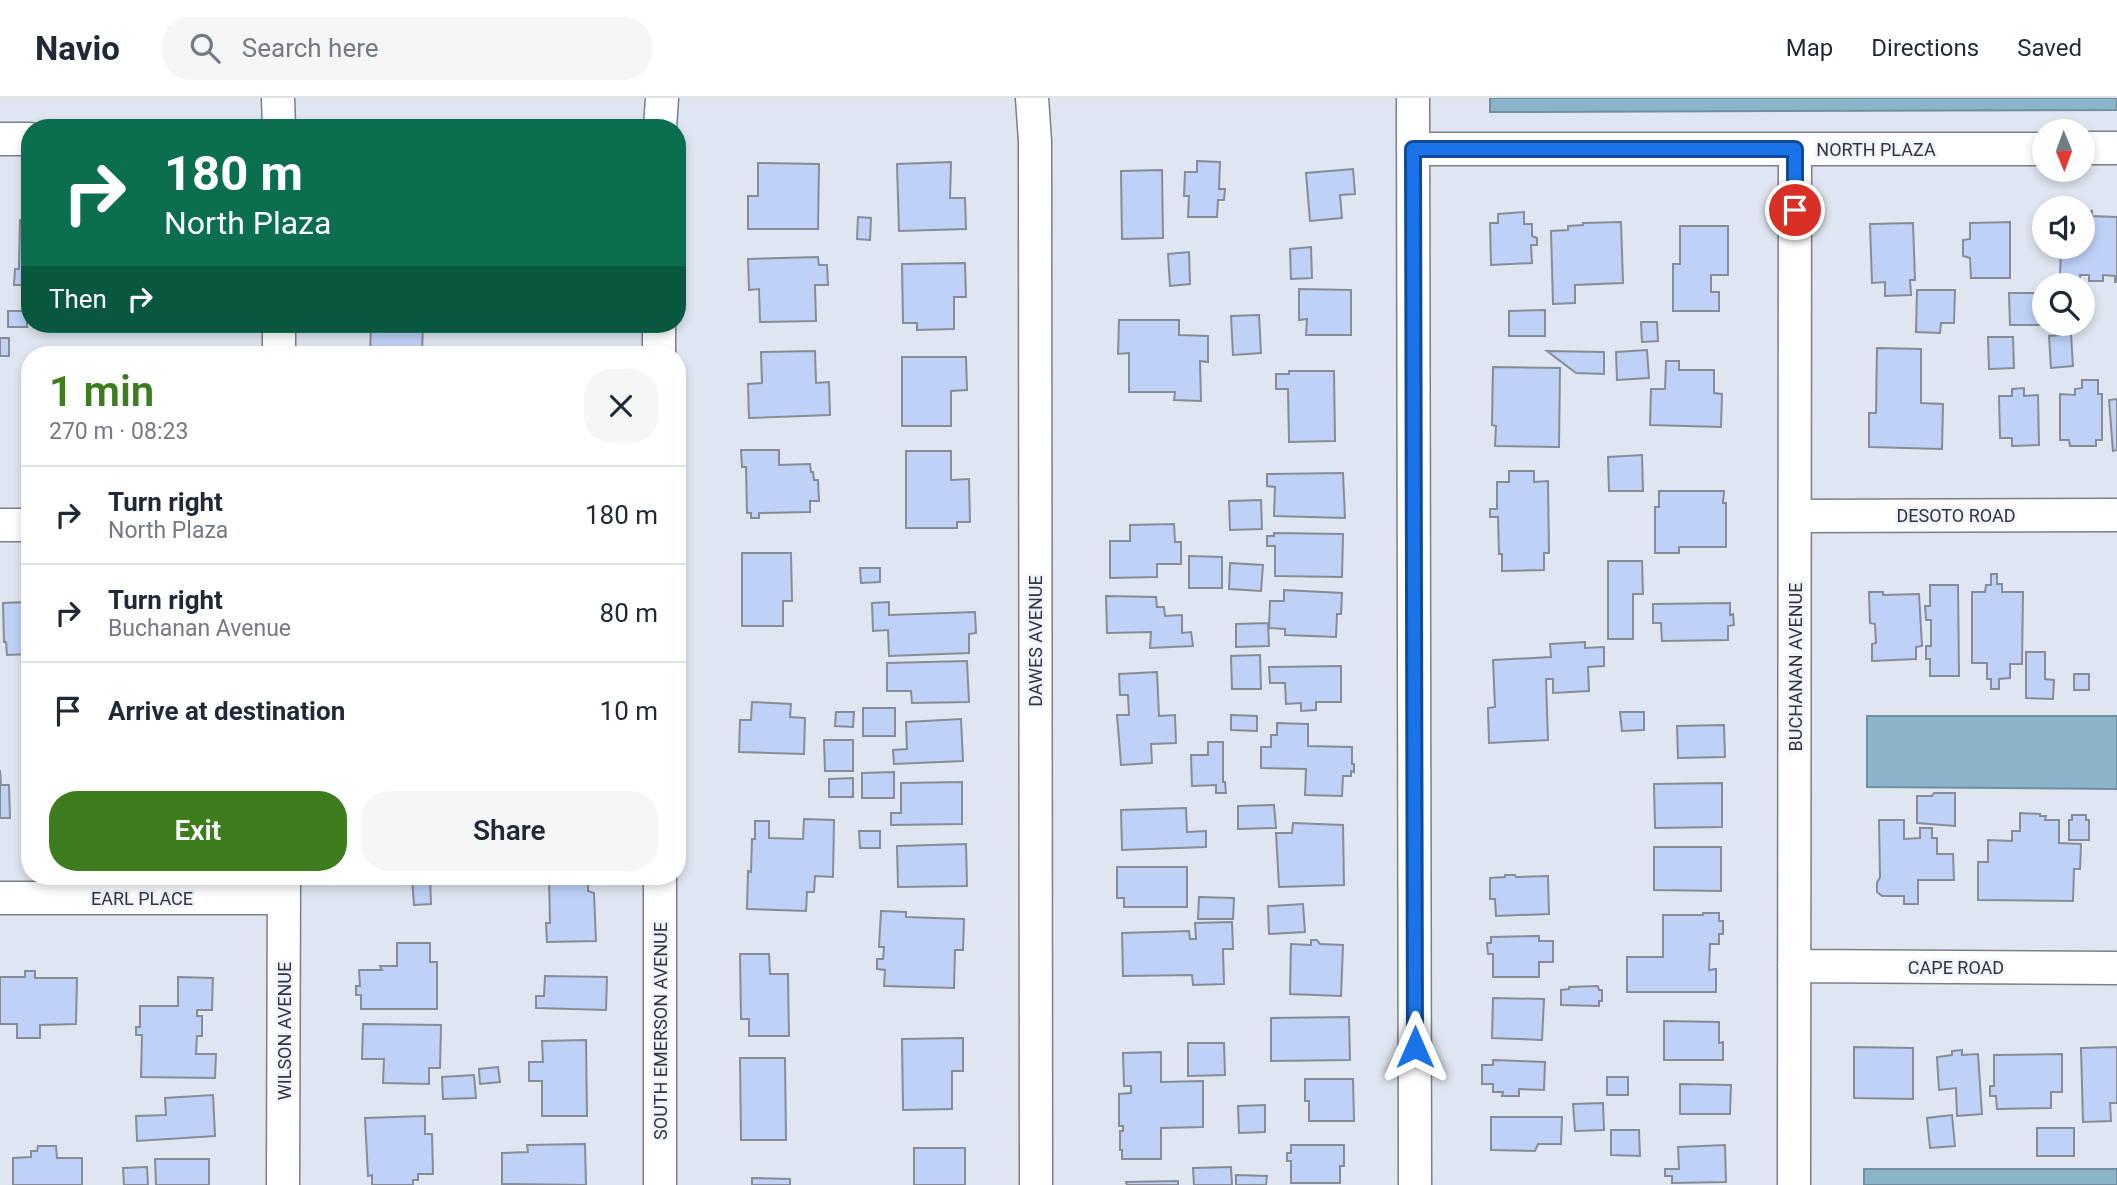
<!DOCTYPE html>
<meta charset="utf-8">
<style>
:root{--surface:#fff;--page:#f6f6f7;--text:#1f2937;--muted:#747a83;--line:#e0e1e3;--accent:#3d7d1d}
body{margin:0;font-family:Roboto,sans-serif;background:var(--page);color:var(--text);height:100vh;display:flex;flex-direction:column;font-size:26px;white-space:nowrap}
*{box-sizing:border-box;margin:0}
p{font-size:23px;color:var(--muted)}
.icon{flex:none;width:38px;height:38px;fill:none;stroke:currentColor;stroke-width:2;stroke-linecap:round;stroke-linejoin:round}
.map{position:relative;flex:1;overflow:hidden}
.panel{position:absolute;left:21px;top:248px;width:665px;height:539px;display:flex;flex-direction:column;background:var(--surface);border-radius:28px;box-shadow:0 4px 10px #0003}
.panel>*{flex:none}
.banner{position:absolute;left:21px;top:21px;width:665px;height:214px;border-radius:28px;box-shadow:0 4px 10px #0003;background:#0b6e4f;color:#fff;overflow:hidden}
.needle{width:46px;rotate:179deg}
.buttons{position:absolute;left:2032px;top:21px;display:grid;gap:14px}
.buttons a{display:grid;place-items:center;width:63px;height:63px;border-radius:50%;background:var(--surface);box-shadow:0 4px 10px #0003;font-size:35px}
.pin{position:absolute;display:grid;place-items:center;width:60px;height:60px;color:#fff;margin:-30px;border:4px solid #fff;border-radius:50%;box-shadow:0 2px 7px #0007}
.me{position:absolute;width:77px;margin:-38px;rotate:0deg;stroke-linejoin:round;filter:drop-shadow(0 0 5px #0008)}
.turn{display:flex;align-items:center;gap:24px;height:147px;padding:0 28px;font-size:32px}
.turn .icon{width:91px;height:91px;stroke-width:2.5}
.turn b{display:block;font-size:49px;line-height:60px}
.then{display:flex;align-items:center;height:66px;padding:0 28px;background:#0003;gap:14px;font-size:26px}
.round{display:grid;place-items:center;flex:none;width:74px;height:74px;border-radius:28px;background:var(--page)}
.overview{display:flex;align-items:center;justify-content:space-between;height:119px;padding:0 28px}
h1{font-size:42px;font-weight:600;line-height:52px;color:var(--accent)}
.cta{display:flex;gap:14px;margin-top:auto;padding:14px 28px}
.cta a{flex:1;height:80px;border-radius:28px;background:var(--accent);color:#fff;font-size:28px;font-weight:600;line-height:80px;text-align:center}
.cta a+a{background:var(--page);color:var(--text)}
ul{padding:0;list-style:none}
li{display:flex;align-items:center;gap:21px;height:98px;padding:0 28px;border-top:2px solid var(--line)}
li div{flex:1}
li b{display:block;font-size:26px}
li em{font-style:normal}
header{display:flex;align-items:center;gap:42px;box-sizing:border-box;height:98px;padding:0 35px;background:var(--surface);border-bottom:2px solid var(--line)}
header strong{font-size:33px}
nav{display:flex;gap:38px;margin-inline-start:auto;font-size:24px}
.search{width:490px;height:63px;background:var(--page);display:flex;align-items:center;gap:18px;box-sizing:border-box;padding:0 24px;border-radius:28px;color:var(--muted);font-size:26px}
.map>svg:first-child{display:block}
.water{fill:#89b4ca;stroke:#6f8e9e;stroke-width:2}
.building{fill:#bfd1f7;stroke:#878c96;stroke-width:2}
.lines{fill:none;stroke-linecap:round;stroke-linejoin:round}
.minor-casing{stroke:#7a7f88;stroke-width:35}
.minor{stroke:#fff;stroke-width:32}
.route-casing{stroke:#114b97;stroke-width:18}
.route{stroke:#1a73e8;stroke-width:12}
.labels{text-anchor:middle;dominant-baseline:central;stroke-width:5;stroke-linejoin:round;paint-order:stroke}
.street-label{font-size:18px;fill:#333539;stroke:#eef3fe}
</style>
<header>
<strong>Navio</strong>
<div class="search"><svg class="icon" aria-label="search" viewBox="0 0 24 24"><circle cx="10" cy="10" r="6"/><path d="M15 15l6 6"/></svg>Search here</div>
<nav><a>Map</a><a>Directions</a><a>Saved</a></nav>
</header>
<div class="map">
<svg width="2117" height="1087" viewBox="0 0 2117 1087">
<rect width="100%" height="100%" fill="#e0e6f1"/>
<!-- water -->
<path class="water" d="M1490,0H2117V12L1490,14Z
M1867,618H2117V691L1867,689Z
M1864,1071H2117V1087H1864Z"/>
<!-- building -->
<path class="building" d="M1197,63L1220,64L1219,91H1225L1224,102H1218L1217,119H1188L1189,98H1184L1185,74H1197Z
M951,64L950,100H965L966,131L899,133L897,66Z
M758,65L819,66L818,131H748V98H758Z
M1353,71L1355,96L1340,97L1342,120L1310,123L1306,75Z
M1162,72L1163,140L1122,141L1121,73Z
M2082,113H2092V118L2117,119V184H2115V178L2103,177V183H2089V177H2080V183L2072,182V178H2060L2061,149H2082Z
M1524,114V126H1532V138L1537,140V147H1531L1532,165L1491,167L1490,125H1498V116Z
M858,119L871,120L870,142L857,141Z
M20,122H30V187H14L15,171H19Z
M1621,124L1623,185L1575,187V205L1553,206L1551,133L1568,132V128L1583,127V125Z
M2010,124V180H1971L1970,160L1963,158V142L1970,141V125Z
M1913,125L1915,182H1910L1911,197L1885,198V184L1872,185L1870,126Z
M1680,128H1728V177H1711V194H1719V213H1673V166H1680Z
M1311,149L1312,180L1291,181L1290,151Z
M1189,154L1190,186L1170,188L1168,156Z
M818,159L819,167H827L828,187H815L816,223L760,224L759,191L749,192L748,161Z
M965,165L966,199H954V231L917,232V225H903L902,166Z
M1299,191L1351,192V237H1306L1307,221L1299,222Z
M1917,192H1955L1954,225H1941L1940,235L1916,234Z
M2009,195H2041V227H2010Z
M1545,212V238H1509V213Z
M8,213H27V229H8Z
M1259,217L1261,255L1233,257L1231,218Z
M1119,222H1179V237L1208,238V264L1200,263L1201,303L1174,302L1175,294H1129V255L1118,256Z
M1641,224H1657L1658,243L1642,244Z
M101,226H136V232L100,230Z
M371,226H423L422,257H370Z
M532,226H600V231L533,233Z
M2050,226H2065V231H2049Z
M2071,236L2073,268L2051,270L2049,238Z
M1988,239H2013L2014,270L1989,271Z
M0,240H9V258H0Z
M509,250V257H479L478,251Z
M1877,250L1921,251V305L1943,306L1942,351L1869,349V315H1876Z
M1647,252L1649,280L1617,282L1616,254Z
M815,253L816,285L829,284L830,317L749,320L748,286L762,285L761,254Z
M1547,253L1604,254V276L1576,275Z
M902,259H966L967,292L951,293V328H902Z
M1666,263H1679V272H1714V295L1722,296L1721,329L1650,327L1651,291H1665Z
M1493,269L1560,270L1559,349L1495,348L1496,328L1492,327Z
M1289,273H1334L1335,343L1289,344L1288,291H1276V276H1289Z
M2082,282H2098V296H2102V342H2096V348H2070L2069,342H2060V296L2075,297V291L2082,290Z
M2024,290V298L2038,297L2039,347L2012,348V340H2000L1999,298H2012V291Z
M2117,301V352L2113,353L2109,302Z
M741,352H779V367L810,366L811,374H813L814,382H818L819,403H810V414L759,415V420H751V415H747L746,369H742Z
M906,353H951V382L969,381L970,424H957V430H906Z
M1642,357L1643,393H1609L1608,359Z
M1509,373H1534V384L1548,383L1549,455H1544V472L1502,473V456H1499L1498,419H1490V411H1497V384H1509Z
M1343,375L1345,420L1274,418L1275,389L1267,388V376Z
M1659,393H1724L1723,405H1726V449H1679V455H1655V409H1659Z
M1261,402L1262,431L1230,432L1229,403Z
M1174,426L1175,444H1181V466H1157V479L1110,480V443H1130V427Z
M1274,435L1343,436L1342,479L1275,478V448H1267V438H1274Z
M742,455H791L792,503H783V528H742Z
M1189,458L1222,459V490H1189Z
M1608,463H1642L1643,496H1633V541H1608Z
M1230,465L1263,467L1261,493L1229,491Z
M860,470H880V484L861,485Z
M1991,476H1997V486H2002V494H2023L2022,566H2010V580L1999,581V591H1991V581H1987V565H1972V494H1985L1986,487H1991Z
M1930,487H1958L1959,578H1930V561H1926V548H1931V522H1926L1925,508H1930Z
M1284,492L1342,495L1341,516H1337L1336,539L1285,537V531L1269,530L1270,503H1284Z
M1869,494H1883V497L1919,496L1922,548L1916,549V561L1872,563V546L1876,545L1875,526L1870,525Z
M26,497H30L29,556L7,557L6,544H4L3,505L26,504Z
M1106,498L1156,499L1157,509H1164L1165,518L1182,517V535L1191,534L1193,548L1150,550L1151,534L1107,535Z
M889,504V517L975,514L976,535L969,536V555L889,558L888,532L873,533L872,505Z
M1730,505V517L1733,516L1734,527L1728,528V542L1662,543L1661,525H1653V506Z
M1268,525L1269,548L1236,549V526Z
M1585,544V550L1604,549V568L1588,569L1589,593L1553,595V581H1546L1548,642L1489,645L1488,610L1495,609L1493,562L1551,559L1550,546Z
M2026,554H2045V581L2054,582L2053,601L2026,600Z
M1260,557L1261,591H1232L1231,558Z
M967,563L969,604L912,605L911,593H887V565Z
M1341,568V604H1316V612L1301,613V605L1286,606L1285,585H1270L1269,569Z
M1157,574L1159,618L1175,617L1176,645L1151,646L1152,665L1121,667L1117,617H1129L1128,597H1120L1119,576Z
M2074,576H2089V592H2074Z
M752,604L791,606L790,619L805,620L804,656L739,654L740,622H751Z
M863,610H895V638H863Z
M836,614H854L853,629L835,628Z
M1620,614H1644V632L1622,633Z
M1231,617L1257,618V633L1231,632Z
M961,621L963,663L894,666L893,652L907,651L906,624Z
M1277,625L1308,626V648L1352,649V666H1354V674L1351,673V678H1343L1342,698L1305,697L1306,671L1261,670V649H1271V637H1277Z
M1724,627L1725,659L1678,660L1677,628Z
M824,642H853V673H825Z
M1208,644H1223V684H1225L1226,695H1216V687L1192,688L1191,657H1208Z
M0,672L1,687H9L10,720H0Z
M894,674V700H862V675Z
M853,680V699H829V681Z
M962,684V726L891,727V715H901V685Z
M1722,685V729L1655,730L1654,686Z
M1934,695H1955V728L1917,725V698H1932Z
M1274,707L1276,730L1238,731V708Z
M1186,710L1187,734L1206,733V749L1122,752L1121,712Z
M2020,715L2040,716V718H2046L2045,722H2059V745L2081,746L2080,771H2074L2073,803L1978,802V764H1988V742L2012,743V733H2020Z
M2072,717H2086V722H2089V742H2069V722H2072Z
M804,721L834,722L833,779L815,778L814,794H807L806,813L747,811L748,773L751,774L752,741H755V723H769V740L803,741Z
M1879,722H1904V741L1920,740V730H1932V740H1937V756H1953L1954,782H1918V806H1904V798H1882L1877,794V785L1880,779Z
M1293,725L1343,727L1344,787L1279,789L1276,735H1292Z
M859,733H880V750H860Z
M966,746L967,788L898,789L897,748Z
M1654,749H1721V793L1654,792Z
M1117,769H1187V809H1124V800H1117Z
M1505,777H1515L1516,779L1548,778L1549,816L1496,818L1495,801H1490V780L1505,779Z
M412,779H430L431,806L414,807Z
M549,779H588V793L594,795L596,843L547,844L546,825H550Z
M1199,799L1234,800L1233,821H1198Z
M1303,806L1305,834L1269,836L1268,808Z
M881,813L906,814V819L964,821L963,852H955L954,890L884,888L885,872L877,871V861H883L884,849H879Z
M1703,815H1719V823H1723V836H1719V846H1710L1709,872L1716,871V894H1627V859H1663V817H1703Z
M1232,824L1233,851H1223L1224,886L1193,887L1192,877L1123,878L1122,835L1189,833L1190,841H1196L1195,825Z
M1539,838V843H1553V864H1539V879H1493V856H1488L1487,845H1491V839Z
M1311,842H1317L1320,846L1343,847L1341,898L1290,896L1291,846L1311,847Z
M397,845H430V864H437V911H361V897H356V888H360L359,872H382L380,868H397Z
M740,856H769L770,876H788L789,938H749V921H741Z
M25,873H35V880H77L76,926L40,927V940H17V926H0V879H25Z
M545,878L607,879L606,912L536,910V898H544Z
M178,879L213,880L212,912H197V918H202V938H197L196,956H216L215,980L141,979L142,937H136V929H140V908H178Z
M1598,888L1599,892H1602V903H1599V908L1561,907V892L1569,891V889Z
M1493,900L1544,901L1542,942L1492,940Z
M1349,919L1350,962L1271,963V920Z
M1664,923L1719,924V945L1723,944V962H1664Z
M363,926L441,927L440,970H429V986L383,985L384,961H362Z
M963,940V973H952V1011L903,1012L902,941Z
M586,942L587,1018H542V983H529V964H543L542,943Z
M1188,945H1224L1225,977L1188,978Z
M1854,949L1913,950V1001L1854,1000Z
M2117,949V1005H2110L2111,1023L2083,1024L2081,950Z
M1962,952V957L1978,956L1982,1016L1957,1018L1956,990L1939,992L1937,959L1952,957V953Z
M1161,954V984L1203,983V1029L1161,1030V1061H1122V1052H1120V1033H1123V1028H1119V996L1131,995V988H1124L1123,955Z
M2062,956V994H2051V1010L1997,1011L1996,998H1990V988H1994V957Z
M740,960H785L786,1042H741Z
M1493,962L1545,964L1544,992L1519,991V998H1502L1503,994H1493V986H1482V967H1493Z
M498,969L500,984L480,986L479,971Z
M474,977L476,1000L443,1001L442,979Z
M1607,979H1628V997H1607Z
M1305,981H1353L1354,1023H1309V1003H1305Z
M1680,986L1731,987L1730,1016H1680Z
M213,997L215,1038L137,1043L136,1018L166,1017L165,1000Z
M1603,1005L1604,1032L1575,1033L1573,1006Z
M1265,1007V1034L1239,1035L1238,1008Z
M1952,1017L1955,1048L1930,1050L1927,1020Z
M425,1018V1036H432L433,1076H418V1082H413V1087H372V1077L368,1078L365,1020Z
M1491,1019H1562L1561,1046H1538L1535,1053L1491,1052Z
M2037,1030H2074V1058H2037Z
M1611,1032H1639L1640,1058L1611,1057Z
M585,1046L586,1087L502,1086V1055L528,1054L527,1047Z
M1291,1047H1344V1068H1340V1085H1291V1063H1287V1055H1291Z
M1725,1047L1726,1084L1672,1085V1078H1665V1071H1679L1678,1049Z
M38,1048H56L57,1060H82V1087H13V1060L31,1059V1053H37Z
M914,1050H965V1087H914Z
M155,1061H209V1087H156Z
M147,1069L148,1087H124L123,1070Z
M1231,1069L1232,1087H1194L1193,1070Z
M1236,1077L1267,1078L1266,1087H1236Z
M752,1080L790,1081V1087H752Z
M1178,1083V1087H1127L1126,1084Z"/>
<g class="lines">
<!-- minor casing -->
<g class="minor-casing">
<path id="minor" d="M278,0L279,30
M1032,0L1035,43L1036,1087
M1413,0L1415,1087
M660,30L662,0
M0,41H30
M2082,50H2117
M1413,51H2044
M279,226V257
M659,226V257
M1795,418L2117,417
M0,427H30
M660,779V1087
M0,800H284
M1794,868L2117,870
M283,1087L284,779
M1794,1087L1795,51"/>
</g>
<!-- minor -->
<use href="#minor" class="minor"/>
</g>
<g class="lines">
<!-- route casing -->
<g class="route-casing">
<path id="route" d="M1415,949L1413,51H1795V112"/>
</g>
<!-- route -->
<use href="#route" class="route"/>
</g>
<g class="labels">
<!-- street labels -->
<g class="street-label">
<text x="1876" y="51">NORTH PLAZA</text>
<text x="1956" y="417">DESOTO ROAD</text>
<text transform="translate(1035 543) rotate(-90)">DAWES AVENUE</text>
<text transform="translate(1795 569) rotate(-90)">BUCHANAN AVENUE</text>
<text x="142" y="800">EARL PLACE</text>
<text x="1956" y="869">CAPE ROAD</text>
<text transform="translate(284 933) rotate(-90)">WILSON AVENUE</text>
<text transform="translate(660 933) rotate(-90)">SOUTH EMERSON AVENUE</text>
</g>
</g>
</svg>
<div class="buttons">
<a><svg class="needle" viewBox="-14 -14 28 28"><path d="M0-13l5 13h-10z" fill="#e53935"/><path d="M0 13l5-13h-10z" fill="#747a83"/></svg></a>
<a><svg class="icon" aria-label="sound" viewBox="0 0 24 24"><path d="M4 9h4l5-4v14l-5-4H4zM17 9q2 3 0 6"/></svg></a>
<a><svg class="icon" aria-label="search" viewBox="0 0 24 24"><circle cx="10" cy="10" r="6"/><path d="M15 15l6 6"/></svg></a>
</div>
<div class="pin" style="left:1795px;top:112px;background:#d93025"><svg class="icon" aria-label="arrive" viewBox="0 0 24 24"><path d="M6 21V4h12l-3 4 3 4H6"/></svg></div>
<svg class="me" style="left:1415px;top:949px" viewBox="-20 -20 40 40"><path d="M0-17L14 15 0 8-14 15z" fill="#1a73e8" stroke="#fff" stroke-width="4"/></svg>
<div class="banner">
<div class="turn"><svg class="icon" aria-label="right" viewBox="0 0 24 24"><path d="M7 20v-9h11M14 6l5 5-5 5"/></svg><div><b>180 m</b>North Plaza</div></div>
<div class="then">Then<svg class="icon" aria-label="right" viewBox="0 0 24 24"><path d="M7 20v-9h11M14 6l5 5-5 5"/></svg></div>
</div>
<section class="panel">
<div class="overview"><div><h1>1 min</h1><p>270 m · 08:23</p></div><a class="round"><svg class="icon" aria-label="close" viewBox="0 0 24 24"><path d="M6 6l12 12M18 6L6 18"/></svg></a></div>
<ul>
<li><svg class="icon" aria-label="right" viewBox="0 0 24 24"><path d="M7 20v-9h11M14 6l5 5-5 5"/></svg><div><b>Turn right</b><p>North Plaza</p></div><em>180 m</em></li>
<li><svg class="icon" aria-label="right" viewBox="0 0 24 24"><path d="M7 20v-9h11M14 6l5 5-5 5"/></svg><div><b>Turn right</b><p>Buchanan Avenue</p></div><em>80 m</em></li>
<li><svg class="icon" aria-label="arrive" viewBox="0 0 24 24"><path d="M6 21V4h12l-3 4 3 4H6"/></svg><div><b>Arrive at destination</b></div><em>10 m</em></li>
</ul>
<div class="cta"><a>Exit</a><a>Share</a></div>
</section>
</div>
